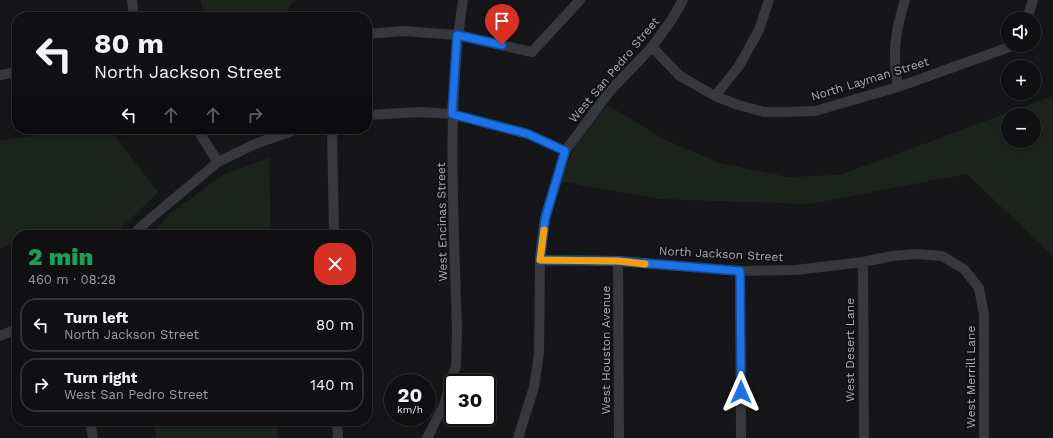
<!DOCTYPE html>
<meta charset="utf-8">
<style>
:root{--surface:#101012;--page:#19191b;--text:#f1f3f6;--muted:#9c9d9f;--line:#303032}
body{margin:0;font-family:"Work Sans",sans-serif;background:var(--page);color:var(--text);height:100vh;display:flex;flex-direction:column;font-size:15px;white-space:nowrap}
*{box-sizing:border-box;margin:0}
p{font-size:13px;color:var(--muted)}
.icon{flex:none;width:22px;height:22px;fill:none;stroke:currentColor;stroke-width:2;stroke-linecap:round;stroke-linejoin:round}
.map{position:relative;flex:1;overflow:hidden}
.drawer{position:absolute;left:12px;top:230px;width:360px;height:196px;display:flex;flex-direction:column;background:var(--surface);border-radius:16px;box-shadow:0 2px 6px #0003,0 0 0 1px var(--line)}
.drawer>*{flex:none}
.hud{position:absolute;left:12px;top:12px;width:360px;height:122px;border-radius:16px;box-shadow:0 2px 6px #0003,0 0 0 1px var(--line);background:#101012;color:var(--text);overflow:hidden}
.buttons{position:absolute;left:1001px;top:12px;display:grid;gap:8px}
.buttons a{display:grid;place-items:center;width:40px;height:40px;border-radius:50%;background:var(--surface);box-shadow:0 2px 6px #0003,0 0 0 1px var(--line);font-size:20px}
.speed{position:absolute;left:384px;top:374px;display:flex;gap:8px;font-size:20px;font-weight:700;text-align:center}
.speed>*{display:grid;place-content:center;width:52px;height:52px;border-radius:50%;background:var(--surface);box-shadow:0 2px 6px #0003,0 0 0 1px var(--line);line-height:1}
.speed small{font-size:10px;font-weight:400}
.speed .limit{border:2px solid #111;border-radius:6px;background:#fff;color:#111}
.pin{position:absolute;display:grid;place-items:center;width:34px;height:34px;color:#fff;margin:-41px -17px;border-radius:50% 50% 50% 0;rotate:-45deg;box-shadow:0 0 4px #0007}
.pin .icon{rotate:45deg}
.me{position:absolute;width:44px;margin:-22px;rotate:0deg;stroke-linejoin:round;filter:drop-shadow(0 0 3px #0008)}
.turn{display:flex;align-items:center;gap:14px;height:84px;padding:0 16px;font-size:18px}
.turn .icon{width:52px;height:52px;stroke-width:2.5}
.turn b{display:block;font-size:28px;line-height:34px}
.lanes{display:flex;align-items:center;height:38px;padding:0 16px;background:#0003;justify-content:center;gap:20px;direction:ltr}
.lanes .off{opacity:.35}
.round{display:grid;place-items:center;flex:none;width:42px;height:42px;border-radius:16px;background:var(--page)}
.head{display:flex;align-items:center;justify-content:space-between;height:68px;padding:0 16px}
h1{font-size:24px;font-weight:800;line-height:30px;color:#1e9e55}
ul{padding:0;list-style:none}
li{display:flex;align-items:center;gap:12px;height:54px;margin:0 8px 6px;padding:0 8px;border:2px solid var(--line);border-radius:16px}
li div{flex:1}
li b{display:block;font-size:15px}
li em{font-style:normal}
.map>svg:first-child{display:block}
.green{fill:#1c231d;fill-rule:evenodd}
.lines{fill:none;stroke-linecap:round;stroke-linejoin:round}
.street{stroke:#37383d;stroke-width:10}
.route-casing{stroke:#114b97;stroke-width:10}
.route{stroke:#1a73e8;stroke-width:7}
.slow{stroke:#f59e0b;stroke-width:7}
.labels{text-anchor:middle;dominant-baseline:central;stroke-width:4;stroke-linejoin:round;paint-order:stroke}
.street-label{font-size:12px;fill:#a8adb8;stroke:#111113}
</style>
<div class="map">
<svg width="1053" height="438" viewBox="0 0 1053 438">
<rect width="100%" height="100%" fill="#161618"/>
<!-- green -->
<path class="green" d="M200,0H297L292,3L285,17H205Z
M1053,96V256L967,174L809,204L659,199L559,181L579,139L608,105L663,139L720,163L787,177L840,175ZM1008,115H1034V141H1008Z
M73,129H110L158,192L114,235H17V241L0,249V141Z
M269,158L271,235H151L171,213L224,174Z
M154,421H277L278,438H156Z"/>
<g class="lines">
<!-- street -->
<path class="street" d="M132,0L134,17
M1027,19L1033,0
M367,34L403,31L457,35L532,52L580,0
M652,47L680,76L715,96L738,105L764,112H788L815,111L898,87L1015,45
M0,75L17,72
M898,87C892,53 895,32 905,0
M715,96L739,66L759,30L769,0
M367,115L420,112L452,114L528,134L565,151
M197,129L218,162
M332,129L334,235
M133,235L145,223L218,162L255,144L298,129
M540,260L618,261L740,271L796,270L863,262L892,256L917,254L942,256L964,269L979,288L984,315V438
M618,261L619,438
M863,262L864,438
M740,271L741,438
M0,336L17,329
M90,421L93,438
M337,421L338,438
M427,438L444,405L456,366L457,331C454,221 446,109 463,0
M518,438L534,387L539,353L540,260L545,219L565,151L610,91L652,47L672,19L683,0"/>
</g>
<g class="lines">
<!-- route casing -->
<g class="route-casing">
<path id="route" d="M502,45L457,35L452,114L528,134L565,151L545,219L540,260L618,261L740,271L741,392"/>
</g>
<!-- route -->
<use href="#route" class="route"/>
<!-- slow -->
<path class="slow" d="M544,230L540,260L618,261L645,264"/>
</g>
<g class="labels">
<!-- street labels -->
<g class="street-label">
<text transform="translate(614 70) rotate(-50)">West San Pedro Street</text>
<text transform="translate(870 79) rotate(-17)">North Layman Street</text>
<text transform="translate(442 222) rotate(-91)">West Encinas Street</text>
<text transform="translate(721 254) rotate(3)">North Jackson Street</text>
<text transform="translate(606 350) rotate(-90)">West Houston Avenue</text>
<text transform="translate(850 350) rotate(-90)">West Desert Lane</text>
<text transform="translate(971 377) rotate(-90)">West Merrill Lane</text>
</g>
</g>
</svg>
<div class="buttons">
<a><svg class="icon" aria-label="sound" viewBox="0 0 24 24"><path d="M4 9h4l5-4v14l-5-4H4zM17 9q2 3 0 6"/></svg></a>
<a>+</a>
<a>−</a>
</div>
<div class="speed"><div>20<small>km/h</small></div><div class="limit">30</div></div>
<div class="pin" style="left:502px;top:45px;background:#d93025"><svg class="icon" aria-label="arrive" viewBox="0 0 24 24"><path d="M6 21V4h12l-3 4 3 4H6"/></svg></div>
<svg class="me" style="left:741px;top:392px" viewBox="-20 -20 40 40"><path d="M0-17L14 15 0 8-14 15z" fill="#1a73e8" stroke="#fff" stroke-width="4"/></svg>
<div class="hud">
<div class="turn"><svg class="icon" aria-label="left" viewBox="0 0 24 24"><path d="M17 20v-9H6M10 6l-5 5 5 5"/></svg><div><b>80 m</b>North Jackson Street</div></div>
<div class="lanes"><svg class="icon" aria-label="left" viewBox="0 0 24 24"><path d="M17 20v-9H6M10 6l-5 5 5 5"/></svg><svg class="icon off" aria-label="ahead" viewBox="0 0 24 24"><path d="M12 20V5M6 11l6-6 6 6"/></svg><svg class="icon off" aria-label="ahead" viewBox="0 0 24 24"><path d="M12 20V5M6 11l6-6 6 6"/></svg><svg class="icon off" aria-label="right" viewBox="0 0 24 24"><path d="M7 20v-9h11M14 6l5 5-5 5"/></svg></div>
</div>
<section class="drawer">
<div class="head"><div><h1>2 min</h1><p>460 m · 08:28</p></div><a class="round" style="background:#d93025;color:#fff"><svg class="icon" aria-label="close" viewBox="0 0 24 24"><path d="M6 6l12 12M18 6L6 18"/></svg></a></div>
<ul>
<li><svg class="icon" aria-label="left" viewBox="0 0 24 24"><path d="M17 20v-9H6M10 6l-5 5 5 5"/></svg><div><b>Turn left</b><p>North Jackson Street</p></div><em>80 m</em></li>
<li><svg class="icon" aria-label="right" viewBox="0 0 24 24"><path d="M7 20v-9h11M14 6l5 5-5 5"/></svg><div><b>Turn right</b><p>West San Pedro Street</p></div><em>140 m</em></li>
</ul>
</section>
</div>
